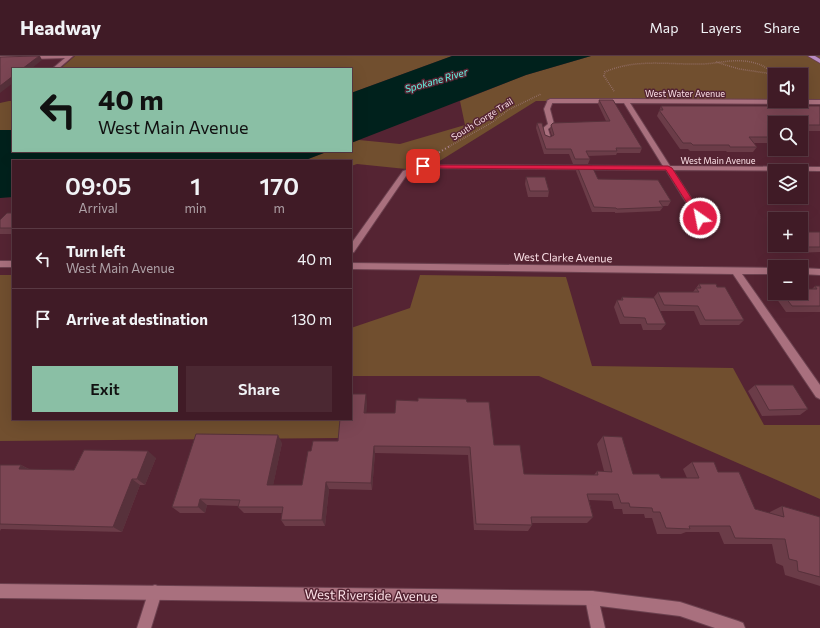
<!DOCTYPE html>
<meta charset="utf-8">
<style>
:root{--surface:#401b26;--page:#4b2832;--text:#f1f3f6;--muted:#aea1a7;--line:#593943;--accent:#8abfa5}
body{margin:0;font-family:Commissioner,sans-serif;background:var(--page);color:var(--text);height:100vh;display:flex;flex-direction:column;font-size:15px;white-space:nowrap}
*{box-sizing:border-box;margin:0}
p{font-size:13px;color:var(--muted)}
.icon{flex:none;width:22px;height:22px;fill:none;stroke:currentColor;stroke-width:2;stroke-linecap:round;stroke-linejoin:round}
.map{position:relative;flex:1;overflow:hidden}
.panel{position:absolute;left:12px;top:104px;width:340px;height:260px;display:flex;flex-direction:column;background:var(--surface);border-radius:0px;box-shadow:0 4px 16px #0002,0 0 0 1px var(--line)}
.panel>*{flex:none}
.top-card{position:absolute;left:12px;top:12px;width:340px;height:84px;border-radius:0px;box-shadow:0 4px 16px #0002,0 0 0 1px var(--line);background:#8abfa5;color:#111;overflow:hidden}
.buttons{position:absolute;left:768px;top:12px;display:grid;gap:8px}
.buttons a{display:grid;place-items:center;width:40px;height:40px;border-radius:0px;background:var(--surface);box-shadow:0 4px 16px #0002,0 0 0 1px var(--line);font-size:20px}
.pin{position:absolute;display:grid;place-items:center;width:34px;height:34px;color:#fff;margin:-17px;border-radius:8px;box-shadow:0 2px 6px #0006}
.me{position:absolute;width:44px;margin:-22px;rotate:327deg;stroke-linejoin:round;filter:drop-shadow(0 0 3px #0008)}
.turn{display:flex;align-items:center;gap:14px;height:84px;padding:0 20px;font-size:18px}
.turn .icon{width:52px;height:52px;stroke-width:2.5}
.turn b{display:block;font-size:28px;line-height:34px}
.eta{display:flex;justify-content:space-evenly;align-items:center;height:68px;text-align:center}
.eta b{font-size:24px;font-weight:600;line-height:28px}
.action{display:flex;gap:8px;margin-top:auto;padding:8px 20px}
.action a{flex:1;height:46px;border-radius:0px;background:var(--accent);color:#111;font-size:16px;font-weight:600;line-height:46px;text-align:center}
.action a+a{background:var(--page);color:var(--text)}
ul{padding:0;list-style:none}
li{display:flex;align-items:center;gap:12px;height:60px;padding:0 20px;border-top:1px solid var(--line)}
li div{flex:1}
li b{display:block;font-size:15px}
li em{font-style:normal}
header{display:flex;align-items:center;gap:24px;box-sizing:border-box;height:56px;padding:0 20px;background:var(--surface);border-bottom:1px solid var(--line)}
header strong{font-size:19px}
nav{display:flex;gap:22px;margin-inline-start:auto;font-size:14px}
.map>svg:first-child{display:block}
.green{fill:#714f2f;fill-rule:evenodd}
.water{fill:#00211c}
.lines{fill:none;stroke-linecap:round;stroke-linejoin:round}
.lane-casing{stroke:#6c414f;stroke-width:2}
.street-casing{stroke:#6c414f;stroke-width:2}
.secondary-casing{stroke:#6c414f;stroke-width:2}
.primary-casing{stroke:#6c414f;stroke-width:2}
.path-far1{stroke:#aa848f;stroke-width:1.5;stroke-dasharray:0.5 1.5;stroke-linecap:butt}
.path{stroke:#aa848f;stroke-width:2;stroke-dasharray:1 2.5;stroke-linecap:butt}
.lane{fill:#a9707e;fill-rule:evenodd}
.street{fill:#a9707e;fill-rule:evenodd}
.secondary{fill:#a9707e;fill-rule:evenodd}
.primary{fill:#b98cc5;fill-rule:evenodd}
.wall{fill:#6b3c48}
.shaded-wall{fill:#57313b}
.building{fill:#7c4654;stroke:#57313b}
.route{fill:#e11d48;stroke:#92132f}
.labels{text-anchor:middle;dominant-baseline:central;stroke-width:3;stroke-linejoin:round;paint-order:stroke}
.far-street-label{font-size:9px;fill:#fce1e7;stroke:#552433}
.far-water-label{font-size:10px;font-style:italic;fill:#63f6e3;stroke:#552433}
.street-label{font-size:11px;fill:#fce1e7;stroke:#552433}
.near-street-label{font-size:13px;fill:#fce1e7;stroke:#552433}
</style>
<header>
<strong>Headway</strong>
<nav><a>Map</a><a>Layers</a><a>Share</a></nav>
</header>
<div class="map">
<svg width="820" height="572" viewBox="0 0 820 572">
<rect width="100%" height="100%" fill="#552433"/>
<!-- green -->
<path class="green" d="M75,0H452L351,37V13H60Z
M591,0H820V46L536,45L438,106L422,108L406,113L357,108L351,110V105H303L329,95H351V87L359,84L400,88L465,69L460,45L526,19ZM775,19H801V45H775Z
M9,45H13V74H0V47Z
M0,219H13V363H341L339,382L0,385Z
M420,219L566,221L592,310L733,312L764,369H820V443L539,320H351V272L410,252Z"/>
<!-- water -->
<path class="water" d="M452,0H591L526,19L351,87V37Z
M0,74H13V95H329L303,105H13V141L0,142Z"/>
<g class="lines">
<!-- lane casing -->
<g class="lane-casing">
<path id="lane" d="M548,44L553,45L550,53L554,68L548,73L551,83L548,85L545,83L542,73L548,68L544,53Z"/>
</g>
<!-- street casing -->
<g class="street-casing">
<path id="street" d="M0,0H73L58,13H52L65,2L0,4Z
M626,43L820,44V48L630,47L670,110L820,111V115L673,114L704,162L700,164H697L666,114L424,112L408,117L354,196L351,197V188L403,115L421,109L663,110L624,47H550L547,45L550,43Z
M0,205H13V211H0Z
M351,207L775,212V218H742L820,329V343L816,341L733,218L351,213Z
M801,212L820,213V219L801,218Z
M155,529L160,531L162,536L151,572H137L150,531Z
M592,535L597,537L605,572H591L585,542L587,537Z"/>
</g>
<!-- secondary casing -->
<g class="secondary-casing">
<path id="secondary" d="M0,528L592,535L680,546L738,565L743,567L745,572H715L680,560L592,549L0,542Z"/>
</g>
<!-- primary casing -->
<g class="primary-casing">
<path id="primary" d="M808,0H815L820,3V7Z"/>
</g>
<!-- path-far1 -->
<path class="path-far1" d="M716,6L739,13L773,18
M801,31L810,35
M614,35L604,20L605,16C636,2 670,9 703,8C723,7 738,1 758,8C765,10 771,16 777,19
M448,91L491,67L508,54L541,38"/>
<!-- path -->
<path class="path" d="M433,100L450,90"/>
<!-- lane -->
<use href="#lane" class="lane"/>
<!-- street -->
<use href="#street" class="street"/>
<!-- secondary -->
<use href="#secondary" class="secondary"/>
<!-- primary -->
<use href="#primary" class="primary"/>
</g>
<!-- wall -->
<path class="wall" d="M599,44L642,92L640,97H617L616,99L588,100L590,103L588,108H573L569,98H544L536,72L537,67L545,79L550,81L552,80L550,74L551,69L606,65L598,48Z
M661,50H820V75H801V67H775V87H753L757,91L753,96H727L726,95H690L688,93H680L657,60Z
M577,110L598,123L671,145L668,150H662L663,151L660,155L615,157V156H592L576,115Z
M526,121L549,135L548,141H528L525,128Z
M13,157V178H0V164Z
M820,176V196L793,197L787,189H801Z
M699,228L717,231L744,264L739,269H700L694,255H660L654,241L658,236H693Z
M815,230H820V256H786L774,239L776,237H801L812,233Z
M622,241L666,268L661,274H643L641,268H620L614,251L617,244H621Z
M755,329L808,353L800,359L762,360L748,335Z
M367,346L366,357H395L467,346L494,389L524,418L594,419L597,415H604L597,388L603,380L633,418L661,422H687L683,413L692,406L718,416L755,453L770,457V456L782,450L820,461V530L785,519L783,510L776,507L772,488H724L719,476H686L681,478H657L652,462H645L644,458H623L622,453H614L612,445L589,444L593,461L587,467H532V469L528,475L474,474L468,399L375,397L372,434L329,433L325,470H285L281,464L282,457H244L238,451L239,450L207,449L205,457H180L172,451L282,387L273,429H302L311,395L338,385Z
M156,402L145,429H140L122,476L1,473L0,475V409H21L29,413L74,414Z"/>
<!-- shaded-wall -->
<path class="shaded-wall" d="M39,0H40L42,4L31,13H22Z
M13,20V27L0,37V30Z
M366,338L367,346L366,365L364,357Z
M278,379L282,387L272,435L267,429Z
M374,390L375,397L372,434L371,427Z
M148,395L156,402L145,429L137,423Z
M21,409L32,415L19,413Z
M132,423L140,429L122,476L113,471Z
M326,426L329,433L325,470L322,464Z
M200,443L207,449L205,457L198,451Z"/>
<!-- building -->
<path class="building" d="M39,0L22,13H13V20L0,30V1Z
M599,44H613L642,92H616L617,95H586L590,103H575L571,93H546L537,67H542L545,79L550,81L554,79L551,69L553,67L610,65Z
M661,50H820V69H801V67H775V81H749L757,91H730L729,89H693L691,87H683L659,54H663Z
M577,110H592L598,123L658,124L671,145H659L663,151L617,153L616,152L594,151Z
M526,121H545L549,135H530Z
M7,157H13V172H0V164Z
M801,176H820V191H797L796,189H801Z
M699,228H716L717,231H725L744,264H705L698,250L664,249L658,236H699L696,232H701Z
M815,230H820V250H792L782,237H801V233H817Z
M622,241L654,242L666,268H647L645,262L624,261L617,244H623Z
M755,329H793L808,353L769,354Z
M351,338H366L364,357H395L396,344L418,345V342L466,343L467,346H489L494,389H520L524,418L598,419L597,415L612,416L603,380L622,381L633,418H659L661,422H699L692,406H714L718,416H739L755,453L784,461L782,450L820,461V521L798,515L797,505L789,503L785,483L735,482L730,470H689L690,473L666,472L660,456H653L652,452L630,451L629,447H621L618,438H587L593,461H531L532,469L476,468L470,391L374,390L371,427L326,426L322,464H281L283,451H238L240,444L200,443L198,451H172L196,378L278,379L267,429H302L308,395H311L313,385H338L340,363H351Z
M84,394L148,395L137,423H132L113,471L0,468V409H21L19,413L74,414Z"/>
<!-- route -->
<path class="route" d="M421,109L668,110L672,112L704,162L700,164L697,163L666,114L423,112L421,111Z"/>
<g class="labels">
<!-- far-street labels -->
<g class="far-street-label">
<text x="685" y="37">West Water Avenue</text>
<text transform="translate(482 63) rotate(-32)">South Gorge Trail</text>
<text x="718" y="104">West Main Avenue</text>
</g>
<!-- far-water labels -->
<g class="far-water-label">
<text transform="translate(436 24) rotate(-16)">Spokane River</text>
</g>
<!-- street labels -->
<g class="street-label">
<text transform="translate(563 201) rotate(1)">West Clarke Avenue</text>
</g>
<!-- near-street labels -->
<g class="near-street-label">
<text transform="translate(371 539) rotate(1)">West Riverside Avenue</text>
</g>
</g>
</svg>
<div class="buttons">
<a><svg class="icon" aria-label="sound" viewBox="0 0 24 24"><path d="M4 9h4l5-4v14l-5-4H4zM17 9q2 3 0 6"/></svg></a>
<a><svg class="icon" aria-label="search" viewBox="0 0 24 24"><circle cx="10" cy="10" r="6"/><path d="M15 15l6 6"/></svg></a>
<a><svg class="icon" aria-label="layers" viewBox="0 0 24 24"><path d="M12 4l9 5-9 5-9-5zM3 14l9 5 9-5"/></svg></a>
<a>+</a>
<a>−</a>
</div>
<div class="pin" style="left:423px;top:110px;background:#d93025"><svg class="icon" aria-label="arrive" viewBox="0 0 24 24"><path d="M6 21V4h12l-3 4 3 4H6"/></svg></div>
<svg class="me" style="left:700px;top:162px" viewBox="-20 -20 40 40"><circle r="17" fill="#e11d48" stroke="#fff" stroke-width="3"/><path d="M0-11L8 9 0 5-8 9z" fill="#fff"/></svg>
<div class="top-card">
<div class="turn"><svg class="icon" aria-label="left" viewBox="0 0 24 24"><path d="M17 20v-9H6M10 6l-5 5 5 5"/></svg><div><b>40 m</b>West Main Avenue</div></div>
</div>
<section class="panel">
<div class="eta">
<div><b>09:05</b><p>Arrival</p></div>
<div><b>1</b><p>min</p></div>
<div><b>170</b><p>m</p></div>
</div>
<ul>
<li><svg class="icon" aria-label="left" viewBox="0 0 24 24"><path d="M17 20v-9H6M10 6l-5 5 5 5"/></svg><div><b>Turn left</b><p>West Main Avenue</p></div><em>40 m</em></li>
<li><svg class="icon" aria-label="arrive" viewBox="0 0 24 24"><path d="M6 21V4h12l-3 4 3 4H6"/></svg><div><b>Arrive at destination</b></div><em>130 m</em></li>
</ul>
<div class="action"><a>Exit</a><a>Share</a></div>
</section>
</div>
